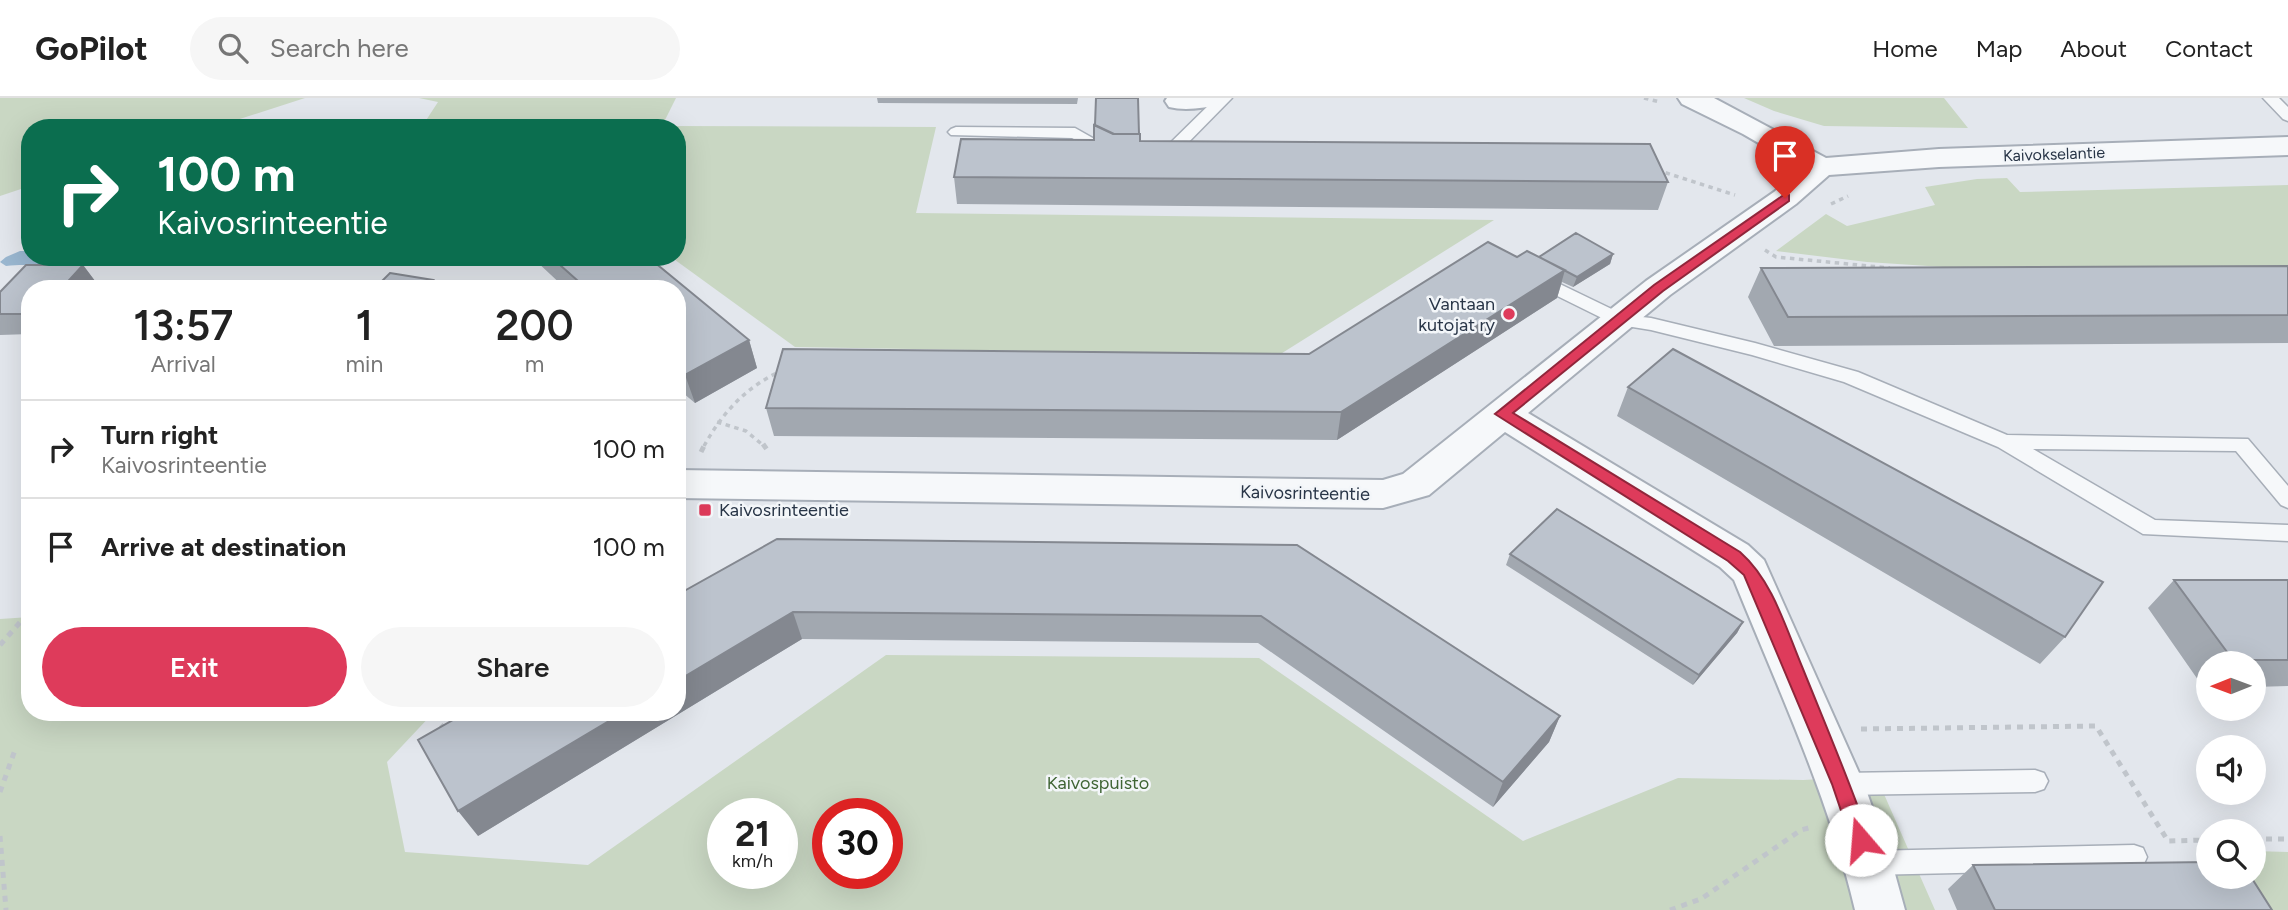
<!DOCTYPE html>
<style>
:root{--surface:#fff;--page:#f6f6f6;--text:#222;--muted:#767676;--line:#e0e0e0;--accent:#de3b5b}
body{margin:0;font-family:Figtree,sans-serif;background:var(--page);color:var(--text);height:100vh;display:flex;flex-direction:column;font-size:26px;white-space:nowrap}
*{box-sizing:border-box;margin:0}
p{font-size:23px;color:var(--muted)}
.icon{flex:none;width:38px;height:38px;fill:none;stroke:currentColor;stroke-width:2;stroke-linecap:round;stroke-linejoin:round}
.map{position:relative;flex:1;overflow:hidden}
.panel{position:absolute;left:21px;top:182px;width:665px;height:441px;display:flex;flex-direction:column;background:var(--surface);border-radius:28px;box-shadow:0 7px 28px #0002}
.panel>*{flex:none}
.hud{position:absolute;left:21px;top:21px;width:665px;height:147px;border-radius:28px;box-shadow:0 7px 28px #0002;background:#0b6e4f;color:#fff;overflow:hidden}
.needle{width:46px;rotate:269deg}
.buttons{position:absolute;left:2196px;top:553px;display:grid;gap:14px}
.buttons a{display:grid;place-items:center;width:70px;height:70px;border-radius:50%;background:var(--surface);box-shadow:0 7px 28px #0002;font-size:35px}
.speed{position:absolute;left:707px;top:700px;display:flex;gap:14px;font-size:35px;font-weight:700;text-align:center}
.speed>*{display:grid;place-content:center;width:91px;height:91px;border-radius:50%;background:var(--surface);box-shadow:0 7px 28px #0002;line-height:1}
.speed small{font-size:18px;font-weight:400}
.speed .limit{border:10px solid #d22;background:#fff;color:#111}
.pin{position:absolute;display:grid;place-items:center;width:60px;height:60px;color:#fff;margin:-72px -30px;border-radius:50% 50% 50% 0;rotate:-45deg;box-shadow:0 0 7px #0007}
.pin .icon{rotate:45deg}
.me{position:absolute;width:77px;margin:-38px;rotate:342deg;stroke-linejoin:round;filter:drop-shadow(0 0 5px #0008)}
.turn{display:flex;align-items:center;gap:24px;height:147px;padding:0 21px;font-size:32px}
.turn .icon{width:91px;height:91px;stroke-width:2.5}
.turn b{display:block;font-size:49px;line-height:60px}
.eta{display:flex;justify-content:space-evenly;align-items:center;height:119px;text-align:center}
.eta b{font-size:42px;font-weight:600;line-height:49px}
.primary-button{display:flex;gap:14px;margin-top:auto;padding:14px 21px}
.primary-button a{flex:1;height:80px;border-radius:42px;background:var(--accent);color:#fff;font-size:28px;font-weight:600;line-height:80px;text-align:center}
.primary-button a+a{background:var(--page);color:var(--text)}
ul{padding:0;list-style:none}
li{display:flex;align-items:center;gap:21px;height:98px;padding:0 21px;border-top:2px solid var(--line)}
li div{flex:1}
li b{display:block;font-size:26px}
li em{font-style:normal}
header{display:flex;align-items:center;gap:42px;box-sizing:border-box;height:98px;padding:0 35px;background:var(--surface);border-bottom:2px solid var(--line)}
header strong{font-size:33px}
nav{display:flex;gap:38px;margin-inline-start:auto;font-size:24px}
.search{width:490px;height:63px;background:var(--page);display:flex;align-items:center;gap:18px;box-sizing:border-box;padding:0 24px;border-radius:38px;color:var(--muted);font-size:26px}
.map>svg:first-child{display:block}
.green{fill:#c9d7c3;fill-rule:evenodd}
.water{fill:#9ab7d0}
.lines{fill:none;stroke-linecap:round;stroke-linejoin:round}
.service-casing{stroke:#a7aeb8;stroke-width:3}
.minor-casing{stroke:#a7aeb8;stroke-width:4}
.path-far1{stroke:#c0c5cb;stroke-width:3.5;stroke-dasharray:4.5 4.5;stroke-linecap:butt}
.path{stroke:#c0c5cb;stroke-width:5;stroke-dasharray:6 6;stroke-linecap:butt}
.service{fill:#f6f8fa;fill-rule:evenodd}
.minor{fill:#f6f8fa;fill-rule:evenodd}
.wall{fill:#a2a8b0}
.shaded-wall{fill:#848890}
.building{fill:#bcc3cd;stroke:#848890;stroke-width:2}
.route{fill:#de3b5b;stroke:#90263b;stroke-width:2}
.poi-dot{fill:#de3b5b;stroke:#f3f6f9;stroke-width:2.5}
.labels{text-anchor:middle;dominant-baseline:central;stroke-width:5;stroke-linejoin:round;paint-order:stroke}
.far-street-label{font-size:16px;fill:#283547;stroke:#f3f6f9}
.poi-label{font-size:18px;fill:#283547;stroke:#f3f6f9;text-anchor:end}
.street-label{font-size:18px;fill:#283547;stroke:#f3f6f9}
.park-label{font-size:18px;fill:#3f6534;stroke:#f3f6f9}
</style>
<header>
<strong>GoPilot</strong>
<div class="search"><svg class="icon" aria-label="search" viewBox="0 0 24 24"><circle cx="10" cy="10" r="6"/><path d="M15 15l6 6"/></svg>Search here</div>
<nav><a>Home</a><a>Map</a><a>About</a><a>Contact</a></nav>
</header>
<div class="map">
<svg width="2288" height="812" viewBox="0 0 2288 812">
<rect width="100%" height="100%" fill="#e3e7ed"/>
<!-- green -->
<path class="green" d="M0,0H305L212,30H30V88L0,98Z
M419,0H676L662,28L936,29L916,115L1494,122L1279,257L795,249L671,159H677V30H421L438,4Z
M1744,0H1944L1968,30L1824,28L1774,13Z
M2007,80L2020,94L2288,87V174L1974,171L1867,164L1776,153L1826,116L1847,128L1935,107L1925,89L1977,81Z
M30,519V614H434L387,664L405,754L588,767L886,557L1259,560L1523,743L1678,680L1803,682L1876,678L1935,812H0V521ZM723,716H782V775H723ZM828,716H887V775H828Z
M2254,753L2288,754V812H2251L2231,779H2254Z"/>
<!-- water -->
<path class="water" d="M20,153H30V159H57C42,171 24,165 6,168L0,164L6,159Z"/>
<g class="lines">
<!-- service casing -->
<g class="service-casing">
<path id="service" d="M1216,0H1232L1173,60H1161L1159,57L1161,54Z
M2263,0H2279L2288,9V23L2283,21Z
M956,29L1075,30L1121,56L1119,59H1107L1072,40L951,37L948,34L951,31Z
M1535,174L1624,217L1651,220L1755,245L1858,274L2007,337L2248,341L2288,388V410L2281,407L2236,353L2033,351L2155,422L2288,427V443L2143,436L1998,349L1844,284L1752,257L1651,232L1614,226L1529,184L1526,180L1529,176Z
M2035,672L2044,675L2048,683L2044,691L2035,694L1841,697L1832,694L1828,686L1832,678L1841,675Z
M2134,747L2143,750L2147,759L2143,768L2134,771L1868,777L1859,774L1855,765L1859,756L1868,753Z"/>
</g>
<!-- minor casing -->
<g class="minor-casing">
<path id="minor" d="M1167,0H1225L1221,6C1205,10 1185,13 1169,9L1165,3Z
M1678,0H1714L1826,60L1939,51L2288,39V57L1939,69L1829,77L1796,106L1670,197L1528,315L1748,447L1764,462L1864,686L1892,765L1905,812H1855C1828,697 1778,591 1734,482L1720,469L1505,334L1429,397L1383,410L677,400V372L1383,382L1403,376L1646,183L1774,94L1802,70L1743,36L1682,6Z"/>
</g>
<!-- path-far1 -->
<path class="path-far1" d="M1644,0L1660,4
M1657,72L1735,97
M1831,106L1848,98
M1765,152L1776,159L1890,170
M717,324L746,333L764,348
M704,348C723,314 746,289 781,273"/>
<!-- path -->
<path class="path" d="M763,346L768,353
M701,354L705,346
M0,547L30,513
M445,631L440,626L448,614
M1861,631L2096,628L2168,743L2208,742
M0,694L15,652
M0,738L6,812
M2254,741H2288
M1670,812L1701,801L1801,732L1812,729"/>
<!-- service -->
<use href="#service" class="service"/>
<!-- minor -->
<use href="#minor" class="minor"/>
</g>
<!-- wall -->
<path class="wall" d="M877,0H1078L1077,6L878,5Z
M1095,28L1140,43L1668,84L1658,112L957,106L954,79L1094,42Z
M1613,156L1610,166L1573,189L1562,184L1557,200L1337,342L774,338L766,310L1309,256L1517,159H1539Z
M533,159H648L749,242L757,270L695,305L677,290V191H566L535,162Z
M26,167H83L98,187L95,191H30V236L0,237V194Z
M2288,168V245L1774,248L1748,199L1761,170Z
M1628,289L2065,539L2040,566L1617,318Z
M1297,447L1560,618L1549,644L1493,709L1258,545L802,541L478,738L677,497Z
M1510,456L1743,524L1737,535L1693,587L1506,467Z
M2174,482H2288V588L2254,589V565H2208V589H2203L2148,510Z
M1973,767L2272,812H1957L1948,791Z"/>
<!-- shaded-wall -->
<path class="shaded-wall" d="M1613,156L1610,166L1573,189L1577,179Z
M83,167L98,187L95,191H61Z
M1565,172L1557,200L1337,342L1341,314Z
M433,182L438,191H424Z
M749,242L757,270L695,305L685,277Z
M793,514L802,541L478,738L458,713L624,614H677V583Z
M1743,524L1737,535L1693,587L1699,577Z
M1560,618L1549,644L1493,709L1503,684Z"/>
<!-- building -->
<path class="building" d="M1096,0H1138L1139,36H1114L1095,27Z
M1094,27L1113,36H1140V43L1650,46L1668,84L954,79L961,41L1094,42Z
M1576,135L1613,156L1577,179L1539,159Z
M1488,144L1517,159L1527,153L1565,172L1341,314L766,310L783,251L1309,256Z
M551,159H648L749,242L685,277L677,270V191H587Z
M26,167H83L61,191H30V216H0V194Z
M2288,168V217L1788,219L1761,170Z
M390,175L433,182L424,191H374Z
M1673,251L2103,484L2065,539L1628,289Z
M1557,411L1743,524L1699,577L1510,456Z
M777,441L1297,447L1560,618L1503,684L1261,518L793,514L677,583V497Z
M2174,482H2288V562H2233Z
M467,614H624L458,713L418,642Z
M2208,764V779H2251L2272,812H1995L1973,767Z"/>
<!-- route -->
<path class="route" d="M1785,96L1789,97V103L1663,193L1513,315L1740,454C1773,483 1786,531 1803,571C1826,628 1850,684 1870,742L1868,748L1861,751L1854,748L1851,742L1832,686L1744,477L1728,463L1495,316L1654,187Z"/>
<!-- markers -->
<g class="poi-dot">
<circle cx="1509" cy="216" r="7"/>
<rect x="698" y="405" width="14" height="14" rx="3.5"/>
</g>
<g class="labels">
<!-- far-street labels -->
<g class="far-street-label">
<text transform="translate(2054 56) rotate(-2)">Kaivokselantie</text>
</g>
<!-- poi labels -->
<g class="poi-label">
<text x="1495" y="206">Vantaan<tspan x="1495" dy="21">kutojat ry</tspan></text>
<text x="719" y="412" text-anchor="start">Kaivosrinteentie</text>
</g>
<!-- street labels -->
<g class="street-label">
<text transform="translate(1305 395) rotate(1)">Kaivosrinteentie</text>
</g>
<!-- park labels -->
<g class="park-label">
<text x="1098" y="685">Kaivospuisto</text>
</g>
</g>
</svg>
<div class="buttons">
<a><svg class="needle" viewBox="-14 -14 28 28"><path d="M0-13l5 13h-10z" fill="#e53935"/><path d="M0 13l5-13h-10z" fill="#767676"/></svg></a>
<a><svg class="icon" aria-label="sound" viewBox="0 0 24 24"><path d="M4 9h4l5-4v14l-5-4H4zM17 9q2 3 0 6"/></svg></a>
<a><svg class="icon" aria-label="search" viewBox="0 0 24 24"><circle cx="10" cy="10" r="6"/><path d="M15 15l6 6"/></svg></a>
</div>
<div class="speed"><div>21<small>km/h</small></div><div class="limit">30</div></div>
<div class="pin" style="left:1785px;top:100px;background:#d93025"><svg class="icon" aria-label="arrive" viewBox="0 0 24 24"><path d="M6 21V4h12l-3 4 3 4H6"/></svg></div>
<svg class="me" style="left:1861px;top:742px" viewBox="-20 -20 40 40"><circle r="19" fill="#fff"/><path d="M0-13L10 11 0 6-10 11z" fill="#de3b5b"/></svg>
<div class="hud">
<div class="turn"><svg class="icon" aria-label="right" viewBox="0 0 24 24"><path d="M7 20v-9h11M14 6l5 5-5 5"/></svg><div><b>100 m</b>Kaivosrinteentie</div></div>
</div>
<section class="panel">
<div class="eta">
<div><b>13:57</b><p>Arrival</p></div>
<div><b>1</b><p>min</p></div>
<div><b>200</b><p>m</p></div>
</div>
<ul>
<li><svg class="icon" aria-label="right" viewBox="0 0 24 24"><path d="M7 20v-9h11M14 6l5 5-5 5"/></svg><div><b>Turn right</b><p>Kaivosrinteentie</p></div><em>100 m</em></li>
<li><svg class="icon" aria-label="arrive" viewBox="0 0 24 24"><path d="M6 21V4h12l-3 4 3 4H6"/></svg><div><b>Arrive at destination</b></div><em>100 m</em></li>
</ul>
<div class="primary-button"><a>Exit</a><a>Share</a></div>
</section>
</div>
